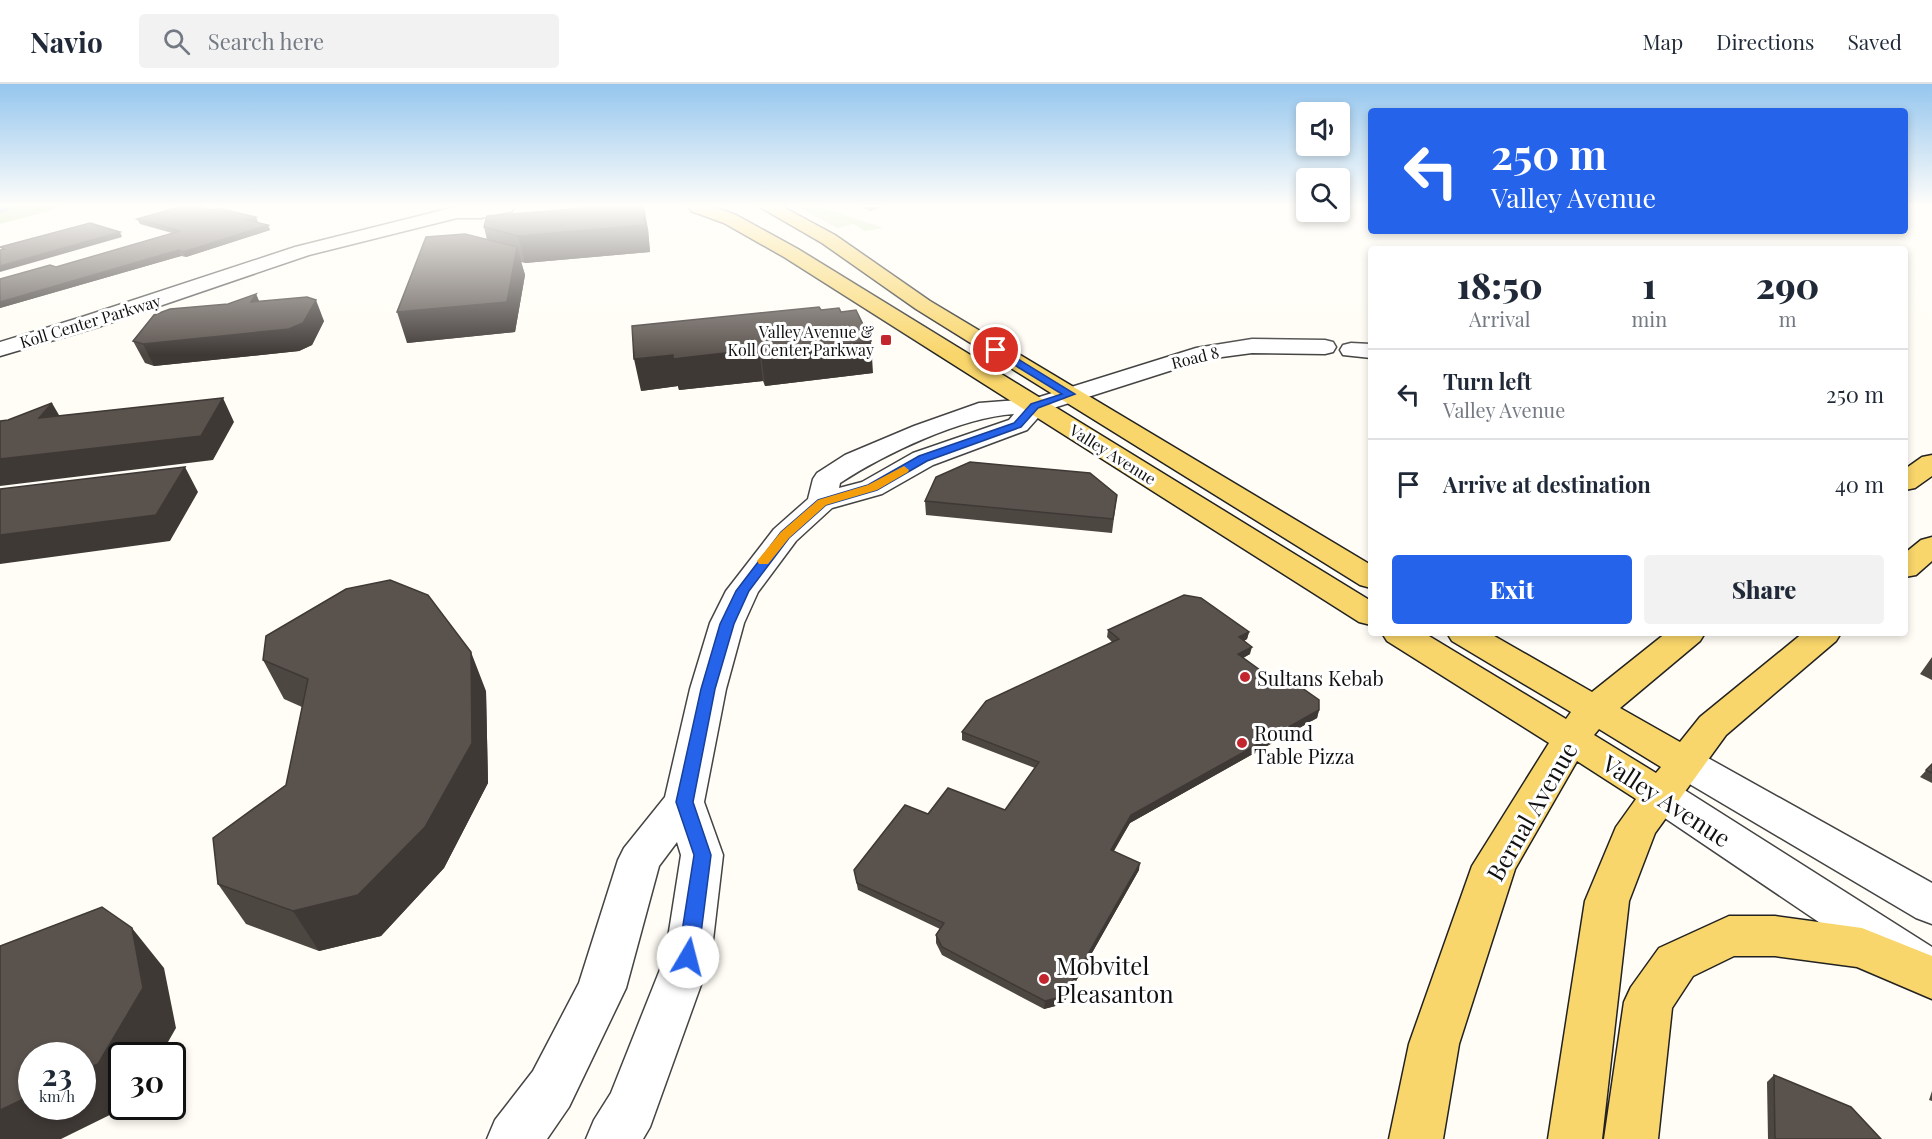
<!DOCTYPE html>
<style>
:root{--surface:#fff;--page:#f2f2f3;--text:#1f2937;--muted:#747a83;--line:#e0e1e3;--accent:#2563eb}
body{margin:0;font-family:"Playfair Display",serif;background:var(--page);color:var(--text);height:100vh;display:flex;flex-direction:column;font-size:22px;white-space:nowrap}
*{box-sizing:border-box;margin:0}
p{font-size:20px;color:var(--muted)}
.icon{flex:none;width:33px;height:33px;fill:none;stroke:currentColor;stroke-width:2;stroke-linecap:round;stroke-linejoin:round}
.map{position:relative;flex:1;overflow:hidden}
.sheet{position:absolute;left:1368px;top:162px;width:540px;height:390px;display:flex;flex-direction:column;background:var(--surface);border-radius:6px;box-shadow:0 3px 9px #0003}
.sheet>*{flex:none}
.banner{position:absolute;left:1368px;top:24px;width:540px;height:126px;border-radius:6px;box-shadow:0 3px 9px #0003;background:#2563eb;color:#fff;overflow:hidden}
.controls{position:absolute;left:1296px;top:18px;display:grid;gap:12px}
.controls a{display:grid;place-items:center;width:54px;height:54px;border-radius:6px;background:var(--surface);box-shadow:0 3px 9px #0003;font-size:30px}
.speed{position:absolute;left:18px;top:958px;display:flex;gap:12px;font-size:30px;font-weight:700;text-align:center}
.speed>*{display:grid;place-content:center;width:78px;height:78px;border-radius:50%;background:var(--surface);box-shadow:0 3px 9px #0003;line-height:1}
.speed small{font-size:15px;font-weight:400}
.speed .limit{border:3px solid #111;border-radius:9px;background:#fff;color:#111}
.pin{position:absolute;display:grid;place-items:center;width:51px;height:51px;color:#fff;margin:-26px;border:3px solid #fff;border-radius:50%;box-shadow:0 2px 6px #0007}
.me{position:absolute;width:66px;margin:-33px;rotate:8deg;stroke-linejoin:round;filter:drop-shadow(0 0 4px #0008)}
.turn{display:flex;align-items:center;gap:21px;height:126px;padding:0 24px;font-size:27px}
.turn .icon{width:78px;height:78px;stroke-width:2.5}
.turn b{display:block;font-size:42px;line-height:51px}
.eta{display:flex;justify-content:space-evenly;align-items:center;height:102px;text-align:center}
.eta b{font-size:36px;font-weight:800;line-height:42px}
.button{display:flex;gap:12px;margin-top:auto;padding:12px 24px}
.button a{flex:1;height:69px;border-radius:6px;background:var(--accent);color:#fff;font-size:24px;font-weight:800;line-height:69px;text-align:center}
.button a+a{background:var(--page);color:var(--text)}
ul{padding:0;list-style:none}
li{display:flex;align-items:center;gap:18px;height:90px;padding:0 24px;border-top:2px solid var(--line)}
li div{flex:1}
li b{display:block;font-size:22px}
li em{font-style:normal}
header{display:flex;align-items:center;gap:36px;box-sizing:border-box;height:84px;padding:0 30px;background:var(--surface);border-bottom:2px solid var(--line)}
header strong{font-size:28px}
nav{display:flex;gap:33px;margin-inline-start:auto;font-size:21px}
.search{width:420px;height:54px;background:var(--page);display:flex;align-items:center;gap:15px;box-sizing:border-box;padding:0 21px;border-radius:6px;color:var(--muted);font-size:22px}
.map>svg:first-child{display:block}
.green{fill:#d5ebbd}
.forest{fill:#b9dc9c}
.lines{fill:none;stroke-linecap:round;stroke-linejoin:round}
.stream{stroke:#3f96cf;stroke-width:4.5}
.minor-casing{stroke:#444;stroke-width:3}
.major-casing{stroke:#222;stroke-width:3}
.minor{fill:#fff;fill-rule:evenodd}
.major{fill:#f9d66b;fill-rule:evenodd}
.wall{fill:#4d4742}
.shaded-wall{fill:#3f3936}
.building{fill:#5a524d;stroke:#3f3936;stroke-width:1.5}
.route{fill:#2563eb;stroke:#184099;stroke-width:1.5}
.slow{fill:#f59e0b}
.poi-dot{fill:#c4262e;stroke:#fff;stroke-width:2}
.labels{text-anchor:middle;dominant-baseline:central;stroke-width:6;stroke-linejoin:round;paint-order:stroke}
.far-street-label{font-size:16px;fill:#111;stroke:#fff}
.far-poi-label{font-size:16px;fill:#111;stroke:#fff;text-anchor:end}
.poi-label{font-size:20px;fill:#111;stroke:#fff;text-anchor:start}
.near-street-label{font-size:24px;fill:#111;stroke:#fff}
.near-poi-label{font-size:24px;fill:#111;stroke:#fff;text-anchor:start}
</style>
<header>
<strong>Navio</strong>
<div class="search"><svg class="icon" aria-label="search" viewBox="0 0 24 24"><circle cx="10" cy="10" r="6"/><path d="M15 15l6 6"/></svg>Search here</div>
<nav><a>Map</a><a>Directions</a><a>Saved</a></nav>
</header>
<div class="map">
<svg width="1932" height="1055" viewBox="0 0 1932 1055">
<rect width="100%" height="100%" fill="#fffdf5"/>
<!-- green -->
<path class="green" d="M798,123H821L884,144L864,147L854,140L837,144Z"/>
<!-- forest -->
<path class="forest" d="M0,123H63L0,140Z"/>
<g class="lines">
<!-- stream -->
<path class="stream" d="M0,127L10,123"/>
<!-- minor casing -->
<g class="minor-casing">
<path id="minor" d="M455,123H514L512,127L481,134H457L309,171L98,243L0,272V258L82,233L295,163Z
M1252,255L1325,256L1333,258L1336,263L1333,268L1325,270L1252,269L1207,275L1044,327L1027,346L933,381L882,410L832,424L796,457L758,508L744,539L726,605L704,718L723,771L711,873L650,1043L643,1055H586L594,1036L611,1009L665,873L681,771L677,758L659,782L626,904L569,1023L547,1055H487L495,1036L533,987L579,899L618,776L624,764L665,713L690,605L710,539L726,507L774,445L808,415L813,395L817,389L845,371L914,342L979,319L1033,315L1196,264ZM1014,330L1009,336L913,369L862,398L839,404L840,399C884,370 962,333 1014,330Z
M1351,259L1371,260V274L1343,271L1340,266L1343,261Z
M1685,665L1699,669L1932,799V840L1916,834L1671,689L1666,679L1671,669Z
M1661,696L1675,700L1932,863V909L1915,903L1647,722L1641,711L1647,700Z"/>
</g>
<!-- major casing -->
<g class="major-casing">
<path id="major" d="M689,123H714L736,131L798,165L1371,517V541L1359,538L784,173L724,139L691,127Z
M760,123H783L835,151L930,217L1371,481V504L1360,501L916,225L822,159Z
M1932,371V392L1915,404L1905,406V385L1922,373Z
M1932,453V477L1916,491L1905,493V469L1921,456Z
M1382,549H1424L1566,635L1571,628L1452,557L1447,549H1489L1592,608L1666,549H1705L1700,557L1620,624L1680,658L1700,633L1803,549H1841L1836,557L1726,651L1655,749L1629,817L1602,1055H1548L1585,817L1616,743L1636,715L1577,677L1515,785L1459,960L1443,1055H1389L1409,960L1472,782L1549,659L1387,557ZM1599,645L1661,683L1656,689L1594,651Z
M1729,832H1775L1862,844L1932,872V915L1857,883L1775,872H1734L1693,892L1672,924L1658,1055H1604L1624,918L1631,903L1659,864Z"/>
</g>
<!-- minor -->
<use href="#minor" class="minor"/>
<!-- major -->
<use href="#major" class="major"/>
</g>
<!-- wall -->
<path class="wall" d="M862,123H881L871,127Z
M137,135L258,138L257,139L268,141L270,146L186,173L181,172L0,224V195L56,183L172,149L140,140Z
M484,143L648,145L650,168L525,179L521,178L525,191L515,248L407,259L487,156Z
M256,210L259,217L324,237L312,261L299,267L154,282L145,279L133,257L228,220Z
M821,226L873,289L765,302L763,297L679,306L678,302L641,307Z
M1117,411L1112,449L926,431L925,417Z
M1108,546L1249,548L1247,555L1244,557L1250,570L1243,574L1278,599L1319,626L1317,634L1130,739L1113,767L1139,786L1063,920L1044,925L942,871L936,859V851L940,845L858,806L854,786L928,730L1005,726L1035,684L962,656V648L1112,558L1107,553Z
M1932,573V596L1920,590Z
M263,576L486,607L488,699L444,784L381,852L319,867L246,840L218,800L286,701L302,623L284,615Z
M1932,680V699L1920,693Z
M1774,991L1881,1055H1768L1767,998Z
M1932,1007V1017L1929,1016Z"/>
<!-- shaded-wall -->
<path class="shaded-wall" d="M644,123L648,145L650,168L525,179L518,152Z
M871,123H881L871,127Z
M256,133L258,138L249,141L247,136Z
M268,141L270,146L186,173L183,168Z
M120,148L122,153L0,188V182Z
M517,163L525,191L515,248L407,259L397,228Z
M179,166L181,172L0,224V218Z
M256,210L265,231L251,218Z
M316,216L324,237L312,261L299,267L154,282L143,260Z
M871,257L873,289L765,302L761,270Z
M759,265L763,297L679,306L678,302L641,307L634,275L673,271Z
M223,314L234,338L213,376L0,402V375Z
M52,319L66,343L39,334Z
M185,383L198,408L170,457L0,480V451Z
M1249,548L1247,555L1237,561L1239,553Z
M1252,563L1250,570L1236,578L1238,570Z
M471,568L486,607L488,699L444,784L381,852L319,867L293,827Z
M1319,626L1317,634L1130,739L1110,774L1111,766L1131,731Z
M1140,779L1139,786L1063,920L1044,925L1045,917Z
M132,844L164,884L176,944L160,972H122V1023H126L61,1055H0V1026L32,1011V1023H82V987Z"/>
<!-- building -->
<path class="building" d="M179,123H200L210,126L218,124L256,133L247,136L268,141L183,168L179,166L0,218V195L50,181L56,183L180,147L137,135Z
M596,123H643L645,141L518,152L484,143L487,132Z
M90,139L120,148L0,182V166L4,165L0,163Z
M465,150L517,163L507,218L397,228L426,153Z
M256,210L251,218L307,213L316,216L303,239L289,245L143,260L133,257L154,231L170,225L228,220Z
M819,223L821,226L839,224L841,228L856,226L871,257L761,270L759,265L673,275V271L634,275L632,242Z
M223,314L201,352L0,375V337L8,336L52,319L39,334Z
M970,378L1090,389L1117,411L1113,435L925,417L936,393Z
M185,383L156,431L0,451V405Z
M390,496L428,511L471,568L472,659L425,743L358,811L293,827L218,800L213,754L286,701L308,595L263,576L266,552L346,505Z
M1184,511L1201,514L1249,548L1239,553L1252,563L1238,570L1278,599L1288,594L1319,616V626L1131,731L1111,766L1140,779L1064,912L1045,917L942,863L936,851L944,839L857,799L854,786L905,721L928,730L948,704L1005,726L1039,678L962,648L986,617L1119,555L1108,546Z
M1932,680V689L1926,686Z
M102,823L132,844L143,904L98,980L82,987V972H32V1011L0,1026V862Z
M1774,991L1851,1023L1881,1055H1775Z"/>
<!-- sky -->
<linearGradient id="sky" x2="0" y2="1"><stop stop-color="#95c6ee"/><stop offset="0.45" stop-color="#fffefa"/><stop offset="1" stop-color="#fffefa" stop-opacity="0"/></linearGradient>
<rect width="1932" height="271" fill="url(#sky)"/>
<!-- route -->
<path class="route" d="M993,264H1000L1075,310L1038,324L1021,343L927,377L877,406L826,421L789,454L749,507L734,540L715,605L693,718L711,771L698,873L695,879L688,882L681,879L678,873L694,771L676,718L701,605L720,540L736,507L781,448L818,416L868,401L919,372L1014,339L1031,320L1062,310L993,268Z"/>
<!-- slow -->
<path class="slow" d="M904,382L909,386L908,388L877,406L826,421L789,454L768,480H759L757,477L781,448L818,416L868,401Z"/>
<!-- markers -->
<g class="poi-dot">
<rect x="880" y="250" width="12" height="12" rx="3"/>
<circle cx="1245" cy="593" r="6"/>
<circle cx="1242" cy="659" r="6"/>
<circle cx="1044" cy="895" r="6"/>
</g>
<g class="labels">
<!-- far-street labels -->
<g class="far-street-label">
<text transform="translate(90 237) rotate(-17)">Koll Center Parkway</text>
<text transform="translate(1195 273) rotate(-14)">Road 8</text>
<text transform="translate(1113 370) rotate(32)">Valley Avenue</text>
</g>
<!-- far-poi labels -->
<g class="far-poi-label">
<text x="874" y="247">Valley Avenue &amp;<tspan x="874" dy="18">Koll Center Parkway</tspan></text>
</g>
<!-- poi labels -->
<g class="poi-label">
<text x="1257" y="593">Sultans Kebab</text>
<text x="1254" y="648">Round<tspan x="1254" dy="23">Table Pizza</tspan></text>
</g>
<!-- near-street labels -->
<g class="near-street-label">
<text transform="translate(1667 716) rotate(33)">Valley Avenue</text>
<text transform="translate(1531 727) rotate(-60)">Bernal Avenue</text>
</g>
<!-- near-poi labels -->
<g class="near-poi-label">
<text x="1056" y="881">Mobvitel<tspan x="1056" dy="28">Pleasanton</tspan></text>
</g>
</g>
</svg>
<div class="controls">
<a><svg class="icon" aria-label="sound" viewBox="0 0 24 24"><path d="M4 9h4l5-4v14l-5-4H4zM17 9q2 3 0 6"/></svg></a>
<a><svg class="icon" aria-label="search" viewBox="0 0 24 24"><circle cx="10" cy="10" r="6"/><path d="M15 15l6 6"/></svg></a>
</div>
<div class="speed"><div>23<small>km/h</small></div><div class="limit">30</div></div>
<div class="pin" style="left:996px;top:266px;background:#d93025"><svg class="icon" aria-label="arrive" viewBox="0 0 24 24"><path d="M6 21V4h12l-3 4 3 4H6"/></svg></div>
<svg class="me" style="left:688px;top:873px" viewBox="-20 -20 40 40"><circle r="19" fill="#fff"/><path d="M0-13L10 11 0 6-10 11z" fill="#2563eb"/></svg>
<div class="banner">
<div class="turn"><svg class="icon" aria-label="left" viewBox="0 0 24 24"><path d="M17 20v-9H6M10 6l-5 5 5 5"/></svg><div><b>250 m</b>Valley Avenue</div></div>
</div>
<section class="sheet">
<div class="eta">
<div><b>18:50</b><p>Arrival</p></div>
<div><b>1</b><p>min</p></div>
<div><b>290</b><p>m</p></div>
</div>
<ul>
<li><svg class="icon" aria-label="left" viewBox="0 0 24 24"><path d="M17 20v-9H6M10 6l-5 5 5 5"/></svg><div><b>Turn left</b><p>Valley Avenue</p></div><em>250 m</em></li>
<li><svg class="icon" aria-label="arrive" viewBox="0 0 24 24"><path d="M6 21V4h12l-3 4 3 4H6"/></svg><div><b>Arrive at destination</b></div><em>40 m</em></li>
</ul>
<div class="button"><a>Exit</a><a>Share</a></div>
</section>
</div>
